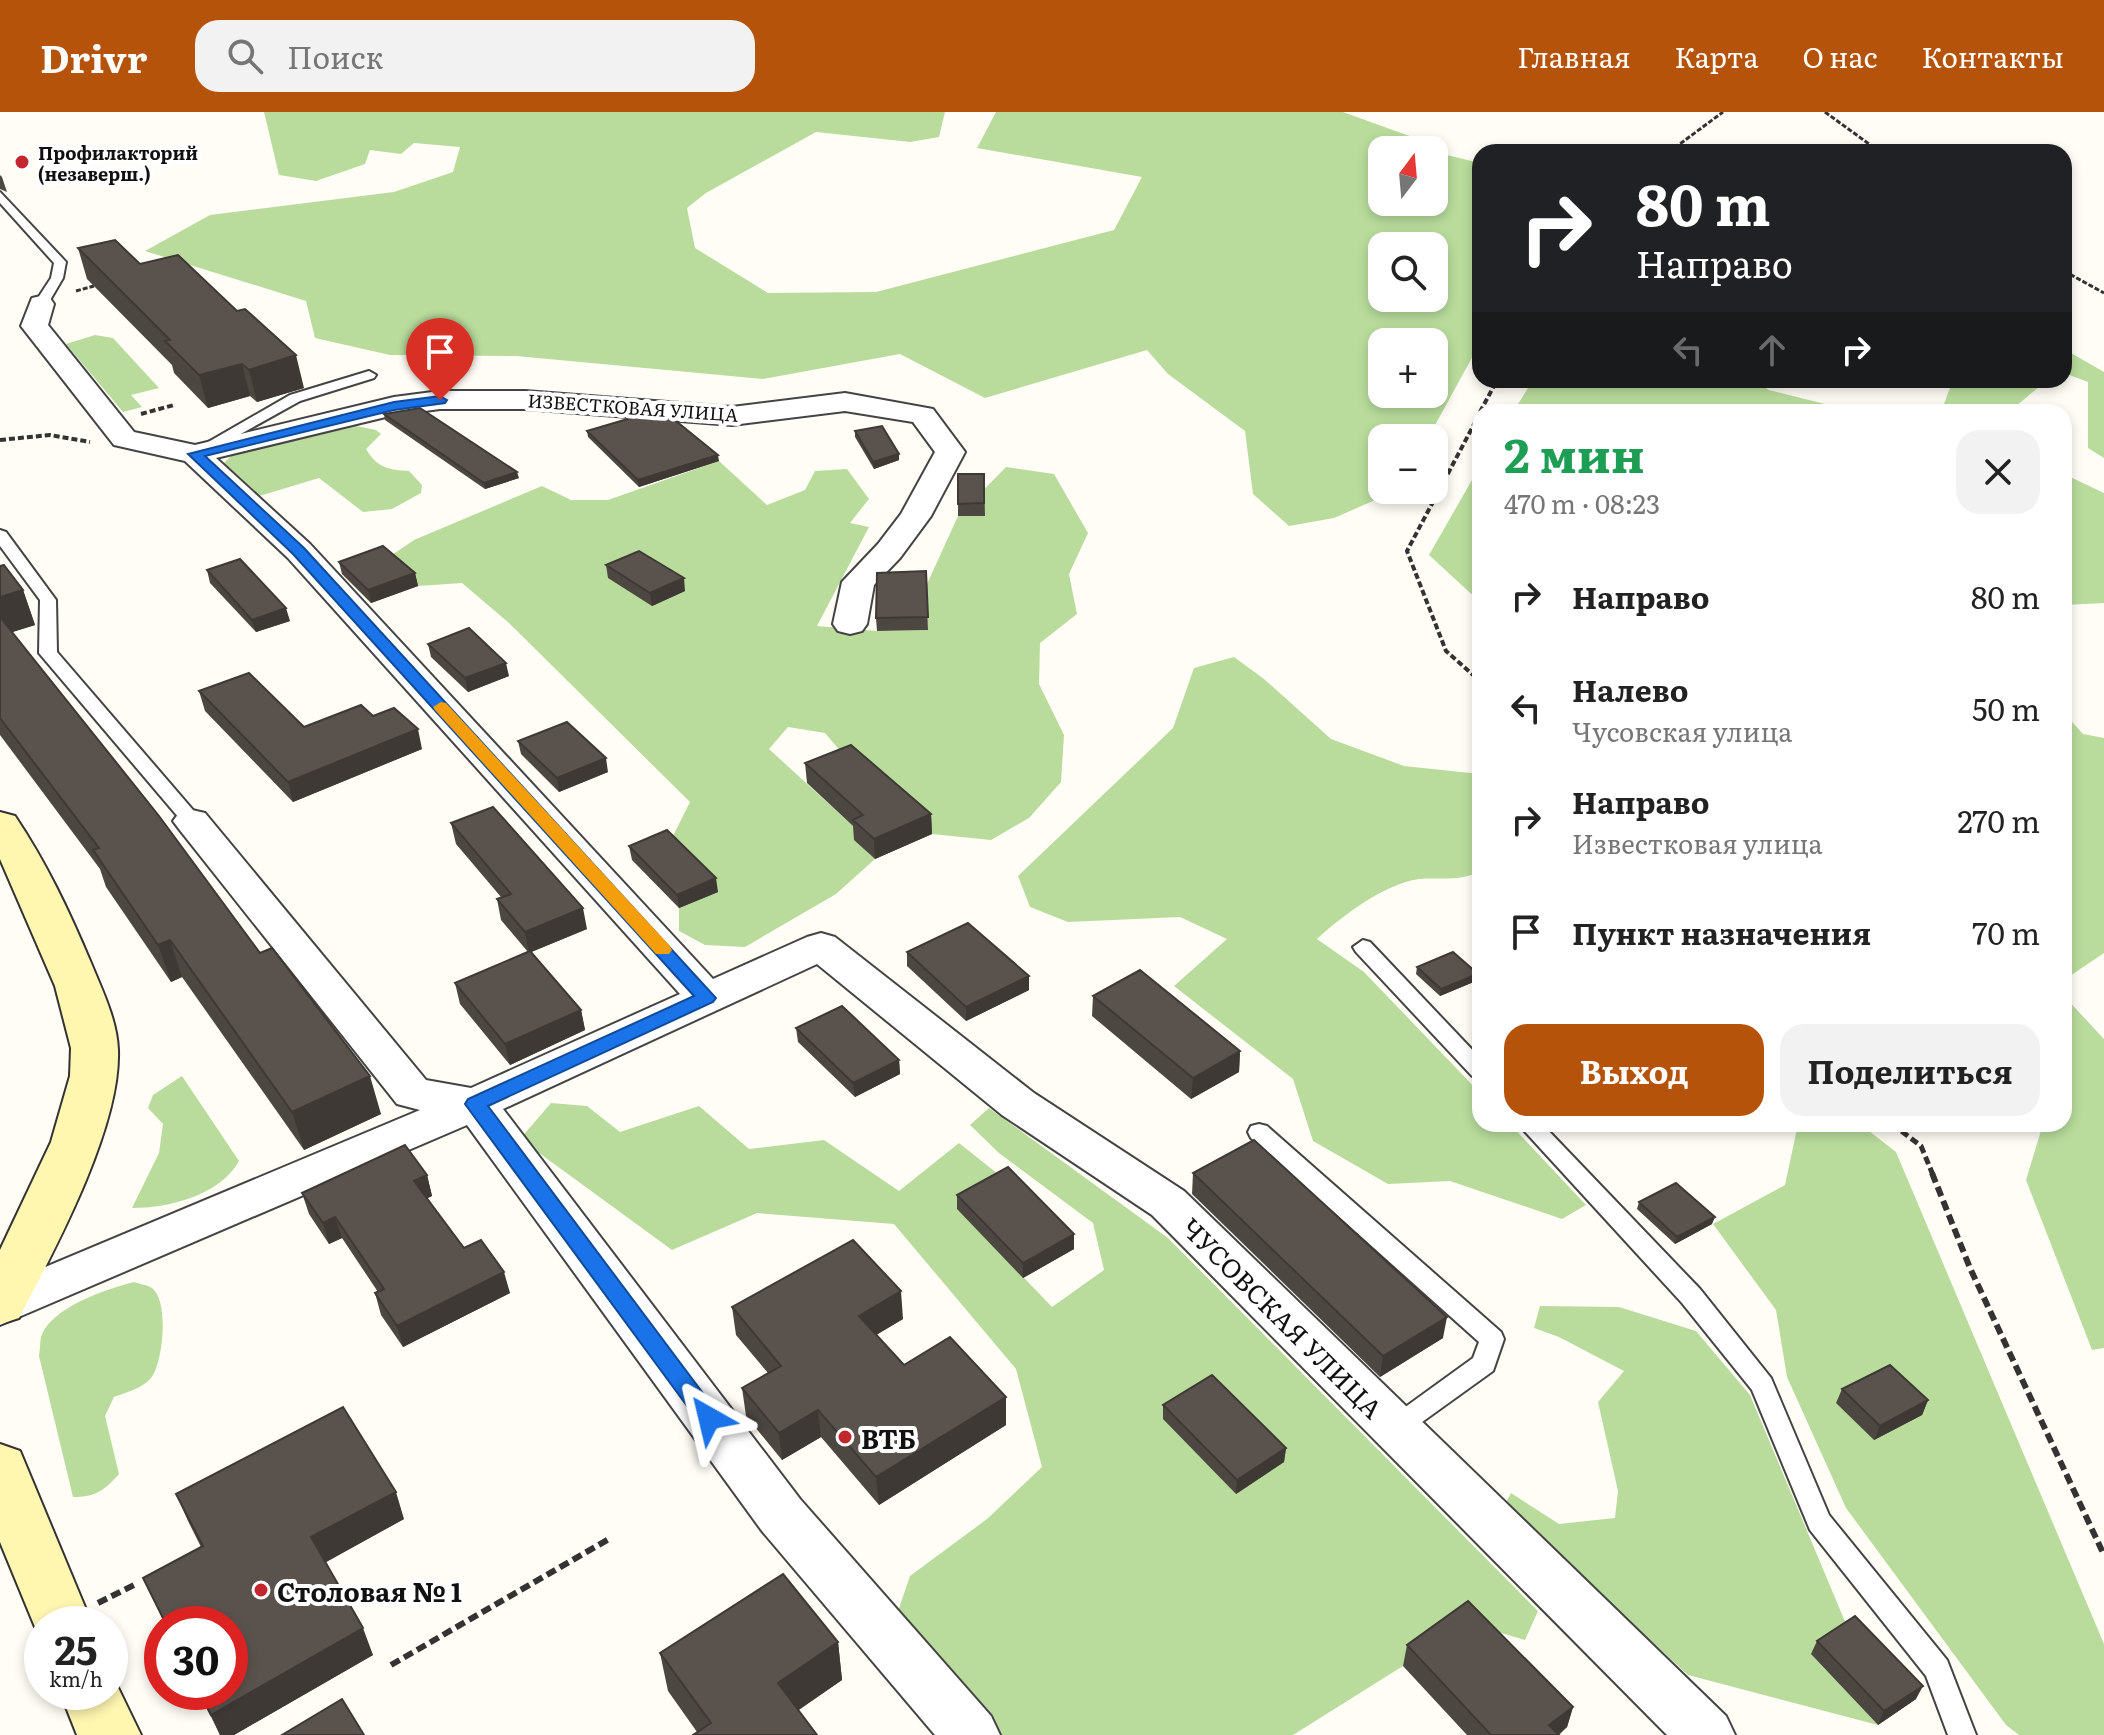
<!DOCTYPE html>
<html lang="ru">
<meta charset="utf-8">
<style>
:root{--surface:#fff;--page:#f2f2f2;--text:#222;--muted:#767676;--accent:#b45309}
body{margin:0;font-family:Literata,serif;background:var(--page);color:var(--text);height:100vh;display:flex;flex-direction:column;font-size:30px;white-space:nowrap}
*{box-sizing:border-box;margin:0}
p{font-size:26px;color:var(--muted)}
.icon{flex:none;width:44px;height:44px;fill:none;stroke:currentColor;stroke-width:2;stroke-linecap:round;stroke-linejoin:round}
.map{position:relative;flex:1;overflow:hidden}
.side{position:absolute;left:1472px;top:292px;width:600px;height:728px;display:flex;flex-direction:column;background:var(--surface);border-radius:24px;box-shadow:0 4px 12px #0003}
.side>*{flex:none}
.top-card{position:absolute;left:1472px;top:32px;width:600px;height:244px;border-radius:24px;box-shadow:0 4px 12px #0003;background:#202124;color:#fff;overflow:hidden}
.needle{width:52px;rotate:16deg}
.fabs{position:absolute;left:1368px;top:24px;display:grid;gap:16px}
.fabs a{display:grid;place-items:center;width:80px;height:80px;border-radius:16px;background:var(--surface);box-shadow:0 4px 12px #0003;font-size:40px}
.speed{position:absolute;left:24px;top:1494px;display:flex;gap:16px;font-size:40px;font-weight:700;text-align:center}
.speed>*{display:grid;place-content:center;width:104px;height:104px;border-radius:50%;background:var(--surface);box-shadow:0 4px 12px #0003;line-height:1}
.speed small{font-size:20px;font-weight:400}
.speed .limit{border:12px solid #d22;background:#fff;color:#111}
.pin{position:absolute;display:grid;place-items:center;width:68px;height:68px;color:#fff;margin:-82px -34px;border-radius:50% 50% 50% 0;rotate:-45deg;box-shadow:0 0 8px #0007}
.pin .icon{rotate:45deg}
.me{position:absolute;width:88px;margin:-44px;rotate:323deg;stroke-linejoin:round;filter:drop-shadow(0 0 6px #0008)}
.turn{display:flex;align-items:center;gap:28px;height:168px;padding:0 32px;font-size:36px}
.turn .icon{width:104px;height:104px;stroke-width:2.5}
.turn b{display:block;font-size:56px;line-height:68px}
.lanes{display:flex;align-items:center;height:76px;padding:0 32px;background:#0003;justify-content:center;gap:40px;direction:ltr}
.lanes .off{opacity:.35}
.round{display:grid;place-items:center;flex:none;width:84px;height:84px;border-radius:24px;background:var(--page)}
.head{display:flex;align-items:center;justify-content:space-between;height:136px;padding:0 32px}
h1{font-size:48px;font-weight:700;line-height:60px;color:#1e9e55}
.button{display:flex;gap:16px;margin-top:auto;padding:16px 32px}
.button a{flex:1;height:92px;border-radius:24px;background:var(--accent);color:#fff;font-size:32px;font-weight:700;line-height:92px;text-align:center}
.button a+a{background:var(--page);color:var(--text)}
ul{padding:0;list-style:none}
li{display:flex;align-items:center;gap:24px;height:112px;padding:0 32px}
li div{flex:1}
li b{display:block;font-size:30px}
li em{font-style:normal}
header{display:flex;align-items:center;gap:48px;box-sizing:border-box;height:112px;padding:0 40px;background:var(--accent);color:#fff}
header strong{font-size:38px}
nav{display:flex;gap:44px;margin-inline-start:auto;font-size:28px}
.search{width:560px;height:72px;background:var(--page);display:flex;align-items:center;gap:20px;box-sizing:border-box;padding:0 28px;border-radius:24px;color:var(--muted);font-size:30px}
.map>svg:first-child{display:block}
.forest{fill:#b9dc9c;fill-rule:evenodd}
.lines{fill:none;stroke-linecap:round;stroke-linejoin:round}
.lane-casing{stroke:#444;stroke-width:4}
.street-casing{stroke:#444;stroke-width:4}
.secondary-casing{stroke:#333;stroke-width:4}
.path-far3{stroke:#333;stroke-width:3;stroke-dasharray:5 2;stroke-linecap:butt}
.path-far2{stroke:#333;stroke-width:4;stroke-dasharray:6 3;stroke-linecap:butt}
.path-far1{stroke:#333;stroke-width:5;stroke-dasharray:8 4;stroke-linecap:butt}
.path{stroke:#333;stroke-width:6;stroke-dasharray:10 5;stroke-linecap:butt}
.lane{fill:#fff;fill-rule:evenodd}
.street{fill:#fff;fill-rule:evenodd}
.secondary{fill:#fff6b0;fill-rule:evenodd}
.wall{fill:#4d4742}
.shaded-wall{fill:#3f3936}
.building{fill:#5a524d;stroke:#3f3936;stroke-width:2}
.route{fill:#1a73e8;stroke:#114b97;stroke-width:2}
.slow{fill:#f59e0b}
.poi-dot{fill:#c4262e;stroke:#fff;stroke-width:3}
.labels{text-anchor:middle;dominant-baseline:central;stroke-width:8;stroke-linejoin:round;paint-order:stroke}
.far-poi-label{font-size:18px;font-weight:bold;fill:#111;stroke:#fff;text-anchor:start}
.far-street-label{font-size:18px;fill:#111;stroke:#fff}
.near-street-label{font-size:26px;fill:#111;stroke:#fff}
.near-poi-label{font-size:26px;font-weight:bold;fill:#111;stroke:#fff;text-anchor:start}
</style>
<header>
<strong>Drivr</strong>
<div class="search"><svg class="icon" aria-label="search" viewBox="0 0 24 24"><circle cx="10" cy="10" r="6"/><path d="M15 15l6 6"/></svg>Поиск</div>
<nav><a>Главная</a><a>Карта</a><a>О нас</a><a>Контакты</a></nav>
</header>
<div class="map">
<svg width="2104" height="1623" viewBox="0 0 2104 1623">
<rect width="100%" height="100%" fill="#fffdf5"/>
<!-- forest -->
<path class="forest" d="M264,0H945L939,25L910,30L816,20L706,81L687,96L695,136L768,181L876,180L1114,118L1142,65L977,36L996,0H1343L1426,30L1431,38H1382V90H1434V40L1480,51V231L1428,326H1382V378H1398L1334,406L1289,414L1253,382L1245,319L1168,262L1147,238L985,286L900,242L763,267L516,244L390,243L315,226L306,189L145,139L210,103L394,80L453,60L460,35L414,31L401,42L370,38L365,52L316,69L279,63ZM1382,134H1434V186H1382ZM1382,230H1434V282H1382Z
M95,223L113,226L159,276L131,283L142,295L123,300L66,232Z
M2064,237L2104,260V346L2088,336V270L2064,261Z
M1533,268H1753L1769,278L1857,300H1513Z
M1953,268H2047L2009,300H1977L1944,292Z
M356,314L376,318L381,322L366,337C377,356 389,358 409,359L422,373L421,381L392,397L363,400L319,366L256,385L222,353L233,342L341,315Z
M719,349L767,393L805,378L815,359L847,357L869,387L850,411L869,415L817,514L877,519L928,518L927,472L958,404L1006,355L1054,362L1088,421L1069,462L1077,502L1040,531L1039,572L1064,623L1061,670L1029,706L991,728L932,722L852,653L825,621L788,615L769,637L864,724L855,728L875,747L836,782L745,835L705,833L679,819V796L669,732L690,690L509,511L462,471L418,474L386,447L414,428L542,374L571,388H608Z
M1480,354V490L1429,443Z
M2064,362L2104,381V491L2064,493Z
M1234,545L1264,567L1331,627L1404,654L1480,662V759C1462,770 1439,765 1419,767C1384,772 1342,804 1317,827L1364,860L1480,981V1012H1510L1586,1093L1562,1107L1450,1069L1388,1072L1313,1029L1293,967L1174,874L1227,827L1180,805L1068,810L1030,795L1018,764L1173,616L1194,556Z
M2064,601L2083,622L2104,626V841L2064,868Z
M2064,884L2104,927V1236L2092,1238L2026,1068L2043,1012H2064Z
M182,964L239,1049C220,1083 170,1096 132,1096L159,1041L163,1012L148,996L153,983Z
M551,991L587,994L620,1020L699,994L749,1037L824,1028L899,1079L959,1031L1008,1070L958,1097L1052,1195L1104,1158L1093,1111L999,1041L970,1013L989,996L1168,1126L1538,1499L1525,1528L1464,1510L1403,1554L1293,1623H988L895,1508L910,1464L987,1407L1042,1355L1016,1257L894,1112L757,1101L672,1138L520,1027Z
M1798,1012H1860L1896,1040L2104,1532V1623H2019L2006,1613L1846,1396L1787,1265L1776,1198L1713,1112L1785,1073Z
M134,1170C139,1172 148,1173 152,1176C169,1189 163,1247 153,1263C145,1276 127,1280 114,1285L105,1304L119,1362C105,1378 96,1385 73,1385L39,1244C40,1238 40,1231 41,1225C50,1196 106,1177 134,1170Z
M1540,1194L1619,1195L1696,1219L1750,1283L1849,1519L1812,1543L1878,1613L1688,1563L1504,1394L1511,1381L1559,1412L1615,1406L1618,1379L1598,1290L1624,1259L1559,1225L1534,1216Z"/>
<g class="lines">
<!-- lane casing -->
<g class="lane-casing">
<path id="lane" d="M0,80L66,150L63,166L46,195L34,192L51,166L54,151L0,91Z
M369,259L376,263L374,266L300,289L203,343L198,344L191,340L290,283Z
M0,418L6,420L56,488L57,540L199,705L201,709L199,713H185L39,541L40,488L0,434Z
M1363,828L1370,830L1480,946V967L1472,964L1356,840L1353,835Z
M1259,1012L1267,1014L1501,1220L1504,1227L1493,1259L1404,1323L1395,1326L1386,1323L1382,1316L1386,1309L1473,1246L1479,1230L1251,1026L1248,1020L1251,1014Z
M1518,1012H1542L1700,1177L1771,1266L1829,1403L1947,1548L1976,1623H1948L1926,1564L1810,1418L1752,1278L1682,1191Z"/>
</g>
<!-- street casing -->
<g class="street-casing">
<path id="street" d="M41,184L50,186L54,192L48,213L134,320L195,333L394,285L440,279H525L732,295L845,281L933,297L965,340L931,404L900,446L874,473L867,512L862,519L850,522L838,519L833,512L842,470L878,432L901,402L935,340L913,310L845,299L732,313L525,297H440L394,303L216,346L310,432L713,867L807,825L821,821L835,825L1034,981L1184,1079L1726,1604L1735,1623H1667L1152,1103L1002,1003L817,852L503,997L800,1387L991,1604L1000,1623H935L762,1419L467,1013L0,1213V1174L420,998L397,992L179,717L173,709L179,701L192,698L205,701L426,968L471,976L680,882L288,446L185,349L114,333L21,214L32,186Z"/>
</g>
<!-- secondary casing -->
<g class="secondary-casing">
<path id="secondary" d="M0,700L15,704C46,750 69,799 91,851C102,878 117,908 118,938C121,1015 55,1137 19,1206L0,1212V1138L51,1030L70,964L71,936L55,874L0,747Z
M0,1332L20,1339L92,1512H42V1532L0,1430Z
M110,1559L141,1623H77L60,1580H110Z"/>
</g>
<!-- path-far3 -->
<path class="path-far3" d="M1825,0L1880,40
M1669,40L1723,0
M2064,159L2104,181
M76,179L94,174
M1494,274L1497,268"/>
<!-- path-far2 -->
<path class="path-far2" d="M1480,300L1495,272
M1480,301L1407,439L1446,539L1480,569
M141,302L174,293
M0,328L50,323L90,330"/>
<!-- path-far1 -->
<path class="path-far1" d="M1892,1012L1921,1034L1933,1063"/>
<!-- path -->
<path class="path" d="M1932,1061L1970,1156L2104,1443
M98,1491L134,1473
M391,1553L609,1427"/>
<!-- lane -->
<use href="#lane" class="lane"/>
<!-- street -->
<use href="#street" class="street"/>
<!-- secondary -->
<use href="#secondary" class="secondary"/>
</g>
<!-- wall -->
<path class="wall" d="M0,63L2,65L7,80L0,77Z
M78,136L140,152L304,276L257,290L250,284L208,296L174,261L172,253L87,167Z
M384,302L519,366L485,377L385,308Z
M587,319L719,349L639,375L588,325Z
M855,319L899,342V348L874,357L855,325Z
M958,362H984L985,404H958Z
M339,450L415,461L418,474L371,491L342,462Z
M606,453L685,479L652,494L608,466Z
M0,454L23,478L35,513L12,520L260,841L381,1002L304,1038L182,865L171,870L106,775L100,757L0,623Z
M207,458L290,509L256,520L210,471Z
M926,459L928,518L877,519L876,506Z
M428,532L509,564L468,580L431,545Z
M199,579L304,615L373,604L422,637L293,690L205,599Z
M518,629L608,660L559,680L521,642Z
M805,651L931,702L932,722L875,747L854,728L853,714L807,671Z
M451,711L587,817L531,840L581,898L585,918L510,953L460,892L455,871L528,840L501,808L497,787L501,785L456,732Z
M629,734L718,780L679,796L632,748Z
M907,840L1029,878L966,909L907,854Z
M1417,855L1476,869L1440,884L1416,862Z
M1093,884L1240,939L1239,960L1191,987L1092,904Z
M796,916L899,948L900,962L855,985L798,930Z
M1193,1061L1443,1226L1380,1265L1192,1082Z
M427,1063L432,1084L427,1086L464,1136L510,1181L403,1235L381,1203L375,1181L378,1180L342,1126L329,1132L309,1102L302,1081Z
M957,1083L1074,1122V1137L1023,1166L957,1097Z
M1639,1090L1712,1112L1675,1132L1637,1097Z
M732,1195L903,1207L876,1223L904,1253L1006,1313L879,1393L821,1325L782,1348L746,1304L742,1276L768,1261L736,1223Z
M1842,1277L1928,1288L1922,1303L1874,1328L1836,1291Z
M1163,1293L1286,1336L1284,1350L1236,1382L1163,1307Z
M176,1382L404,1407L325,1450L373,1543L234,1623H220L199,1580H230V1512H165L143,1466L201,1435L188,1409Z
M1817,1529L1916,1587L1878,1613L1811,1542Z
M838,1530L842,1568L798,1598L697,1620L668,1579L660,1541Z
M1407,1533L1573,1595L1567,1615L1559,1623H1467L1403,1554Z"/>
<!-- shaded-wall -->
<path class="shaded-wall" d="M296,243L304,276L257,290L249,258Z
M242,252L250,284L208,296L199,263Z
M899,342V348L874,357L873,350Z
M718,343L719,349L639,375L638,368Z
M517,360L519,366L485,377L484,371Z
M415,461L418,474L371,491L368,478Z
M684,466L685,479L652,494L650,481Z
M23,478L35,513L0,524V485Z
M286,496L290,509L256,520L252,508Z
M506,551L509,564L468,580L465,566Z
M418,617L422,637L293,690L288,670Z
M606,646L608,660L559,680L557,666Z
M931,702L932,722L875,747L874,727Z
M716,766L718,780L679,796L677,783Z
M583,796L587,817L529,841L525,820Z
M170,828L182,865L171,870L158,833Z
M1478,862L1476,869L1440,884L1441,877Z
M1029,864V878L966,909V895Z
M581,898L585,918L510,953L505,932Z
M1240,939L1239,960L1191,987L1193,966Z
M899,948L900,962L855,985L853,971Z
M370,964L381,1002L304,1038L292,1000Z
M427,1063L432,1084L420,1090L414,1069Z
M335,1105L342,1126L329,1132L323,1111Z
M1715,1105L1712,1112L1675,1132L1677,1125Z
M1074,1122V1137L1023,1166V1151Z
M504,1160L510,1181L403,1235L397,1214Z
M901,1179L903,1207L861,1232L859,1204Z
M1447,1205L1443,1226L1380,1265L1383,1244Z
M1006,1285V1313L879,1393L876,1365Z
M1928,1288L1922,1303L1874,1328L1880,1314Z
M818,1298L821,1325L782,1348L779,1321Z
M1286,1336L1284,1350L1236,1382L1237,1368Z
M396,1380L404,1407L321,1453L311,1425Z
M363,1516L373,1543L234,1623H220L211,1603Z
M838,1530L842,1568L783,1609L778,1571Z
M1923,1574L1916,1587L1878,1613L1884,1599Z
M1573,1595L1567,1615L1557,1623L1549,1613Z"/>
<!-- building -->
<path class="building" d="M115,128L140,152L178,143L237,199L245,197L296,243L249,258L242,252L199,263L165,229L170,228L78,136Z
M420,296L517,360L484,371L384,302Z
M641,303L671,305L718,343L638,368L587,319Z
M882,314L899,342L873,350L855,319Z
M958,362H984V391L958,392Z
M383,434L415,461L368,478L339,450Z
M639,439L684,466L650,481L606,453Z
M240,447L286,496L252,508L207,458Z
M4,453L23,478L0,485V454Z
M926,459L928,505L876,506L877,461Z
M0,505L159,704L260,841L272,836L370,964L292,1000L170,828L158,833L93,738L99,736L0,606Z
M469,516L506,551L465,566L428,532Z
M249,561L304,615L361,593L373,604L394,596L418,617L288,670L199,579Z
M567,610L606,646L557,666L518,629Z
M851,633L931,702L874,727L853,708L863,703L805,651Z
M493,695L583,796L525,820L497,787L511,782L451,711Z
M667,718L716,766L677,783L629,734Z
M968,811L1029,864L966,895L907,840Z
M530,839L581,898L505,932L455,871Z
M1453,840L1478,862L1441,877L1417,855Z
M1140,858L1240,939L1193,966L1093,884Z
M842,894L899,948L853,971L796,916Z
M1254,1028L1447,1205L1383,1244L1193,1061Z
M405,1033L427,1063L414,1069L464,1136L481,1128L504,1160L397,1214L375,1181L384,1177L335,1105L323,1111L302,1081Z
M1008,1055L1074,1122L1023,1151L957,1083Z
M1676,1071L1715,1105L1677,1125L1639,1090Z
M853,1128L901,1179L859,1204L904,1253L950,1225L1006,1285L876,1365L818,1298L779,1321L742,1276L781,1254L732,1195Z
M1890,1253L1928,1288L1880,1314L1842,1277Z
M1212,1263L1286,1336L1237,1368L1163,1293Z
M343,1295L396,1380L311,1425L363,1516L211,1603L199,1580H230V1512H166L143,1466L203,1434L176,1382Z
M783,1462L838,1530L778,1571L817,1623H693L711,1611L660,1541Z
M1468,1489L1573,1595L1549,1613L1559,1623H1491L1407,1533Z
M1855,1504L1923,1574L1884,1599L1817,1529Z
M342,1587L364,1623H282Z"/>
<!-- route -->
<path class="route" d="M440,284L447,288L445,291L394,298L205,344L304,436L716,886L713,890L488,994L717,1300L720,1306L717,1313L709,1316L701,1313L465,992L468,987L694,884L293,442L188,342L394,290Z"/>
<!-- slow -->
<path class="slow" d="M441,590L446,591L669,833L672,838L669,842H656L435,598L433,595Z"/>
<!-- markers -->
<g class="poi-dot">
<circle cx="22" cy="50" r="8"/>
<circle cx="845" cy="1325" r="8"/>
<circle cx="261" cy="1478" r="8"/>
</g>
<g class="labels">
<!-- far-poi labels -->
<g class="far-poi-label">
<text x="38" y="40">Профилакторий<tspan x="38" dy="21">(незаверш.)</tspan></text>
</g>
<!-- far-street labels -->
<g class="far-street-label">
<text transform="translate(633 295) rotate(4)">ИЗВЕСТКОВАЯ УЛИЦА</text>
</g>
<!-- near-street labels -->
<g class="near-street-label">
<text transform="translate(1283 1205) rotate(45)">ЧУСОВСКАЯ УЛИЦА</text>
</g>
<!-- near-poi labels -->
<g class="near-poi-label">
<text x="861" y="1325">ВТБ</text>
<text x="277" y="1478">Столовая № 1</text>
</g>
</g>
</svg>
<div class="fabs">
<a><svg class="needle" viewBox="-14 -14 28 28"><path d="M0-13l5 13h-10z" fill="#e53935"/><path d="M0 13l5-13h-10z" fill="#767676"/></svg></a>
<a><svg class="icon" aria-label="search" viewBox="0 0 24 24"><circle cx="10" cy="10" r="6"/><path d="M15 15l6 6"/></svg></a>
<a>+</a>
<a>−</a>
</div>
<div class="speed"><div>25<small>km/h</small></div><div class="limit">30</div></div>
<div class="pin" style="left:440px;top:288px;background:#d93025"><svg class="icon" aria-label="arrive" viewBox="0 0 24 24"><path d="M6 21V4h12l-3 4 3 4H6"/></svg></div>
<svg class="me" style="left:709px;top:1306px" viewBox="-20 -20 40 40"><path d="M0-17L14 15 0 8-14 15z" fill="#1a73e8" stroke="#fff" stroke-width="4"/></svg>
<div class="top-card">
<div class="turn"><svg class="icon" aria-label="right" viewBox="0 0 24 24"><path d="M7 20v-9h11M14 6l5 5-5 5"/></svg><div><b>80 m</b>Направо</div></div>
<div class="lanes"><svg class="icon off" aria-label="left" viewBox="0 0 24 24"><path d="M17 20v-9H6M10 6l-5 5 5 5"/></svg><svg class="icon off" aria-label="ahead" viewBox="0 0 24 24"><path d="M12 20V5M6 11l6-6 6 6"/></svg><svg class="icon" aria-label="right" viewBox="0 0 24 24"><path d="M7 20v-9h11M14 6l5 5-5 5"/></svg></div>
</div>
<section class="side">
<div class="head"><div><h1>2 мин</h1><p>470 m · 08:23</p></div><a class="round"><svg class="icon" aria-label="close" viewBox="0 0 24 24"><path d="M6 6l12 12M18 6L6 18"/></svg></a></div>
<ul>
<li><svg class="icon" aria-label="right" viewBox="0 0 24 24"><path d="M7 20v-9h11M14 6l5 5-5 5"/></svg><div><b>Направо</b></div><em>80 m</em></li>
<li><svg class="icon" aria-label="left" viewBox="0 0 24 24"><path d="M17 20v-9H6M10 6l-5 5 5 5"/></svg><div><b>Налево</b><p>Чусовская улица</p></div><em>50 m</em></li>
<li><svg class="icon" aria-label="right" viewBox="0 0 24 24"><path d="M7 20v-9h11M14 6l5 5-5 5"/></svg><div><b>Направо</b><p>Известковая улица</p></div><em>270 m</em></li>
<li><svg class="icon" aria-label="arrive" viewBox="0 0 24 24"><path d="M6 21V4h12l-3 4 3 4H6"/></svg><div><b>Пункт назначения</b></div><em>70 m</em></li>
</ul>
<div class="button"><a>Выход</a><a>Поделиться</a></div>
</section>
</div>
